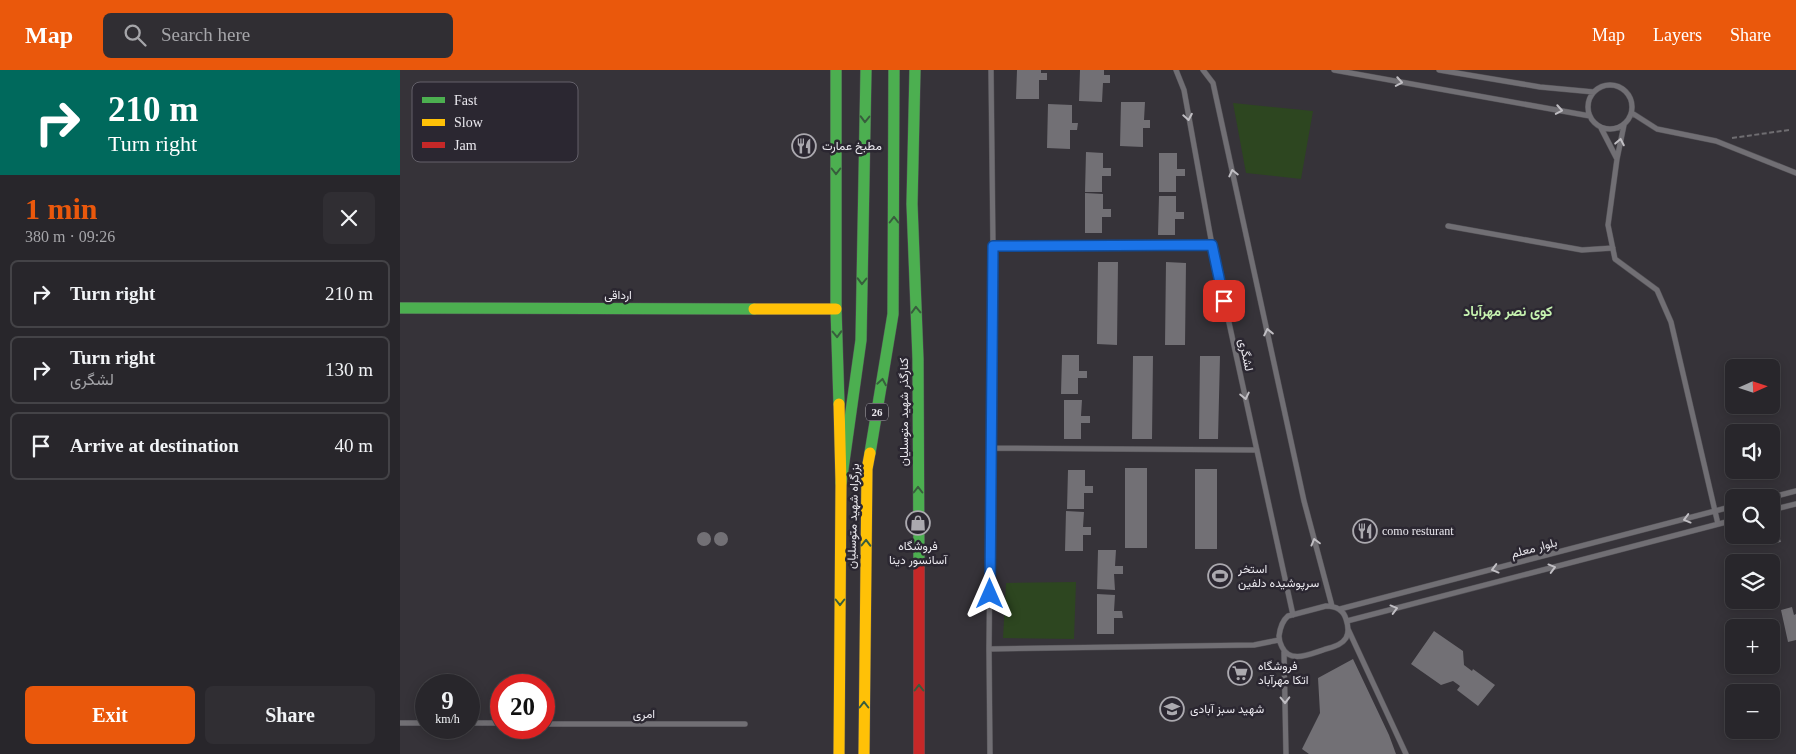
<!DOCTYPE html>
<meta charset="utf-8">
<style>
:root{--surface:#28262b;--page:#302e33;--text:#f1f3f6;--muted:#a5a5a9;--line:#444347;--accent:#ea580c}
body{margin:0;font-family:"Times New Roman",Vazirmatn,serif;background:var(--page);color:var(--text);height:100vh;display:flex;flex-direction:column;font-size:19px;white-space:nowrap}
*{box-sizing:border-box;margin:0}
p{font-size:16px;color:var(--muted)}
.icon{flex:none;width:28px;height:28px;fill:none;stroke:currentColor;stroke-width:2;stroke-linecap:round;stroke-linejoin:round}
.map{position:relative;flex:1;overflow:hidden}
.sheet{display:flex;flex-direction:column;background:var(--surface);width:400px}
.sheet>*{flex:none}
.hud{background:#00695c;color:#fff;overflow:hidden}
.needle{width:32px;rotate:87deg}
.controls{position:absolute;left:1325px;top:289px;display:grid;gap:10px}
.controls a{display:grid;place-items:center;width:55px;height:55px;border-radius:8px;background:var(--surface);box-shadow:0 2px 12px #0003,0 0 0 1px var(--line);font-size:25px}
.speed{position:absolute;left:15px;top:604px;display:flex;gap:10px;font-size:25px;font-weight:700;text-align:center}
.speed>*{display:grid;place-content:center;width:65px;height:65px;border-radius:50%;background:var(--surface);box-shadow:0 2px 12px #0003,0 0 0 1px var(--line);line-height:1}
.speed small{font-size:12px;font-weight:400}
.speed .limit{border:8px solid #d22;background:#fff;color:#111}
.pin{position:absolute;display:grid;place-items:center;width:42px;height:42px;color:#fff;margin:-21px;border-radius:10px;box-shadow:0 2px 8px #0006}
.me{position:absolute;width:55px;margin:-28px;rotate:0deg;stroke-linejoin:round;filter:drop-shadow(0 0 4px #0008)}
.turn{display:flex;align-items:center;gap:18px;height:105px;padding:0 25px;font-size:22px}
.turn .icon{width:65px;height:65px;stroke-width:2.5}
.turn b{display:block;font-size:35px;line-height:42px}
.round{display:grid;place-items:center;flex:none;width:52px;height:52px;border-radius:8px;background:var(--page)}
.head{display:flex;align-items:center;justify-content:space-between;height:85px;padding:0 25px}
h1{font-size:30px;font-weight:700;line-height:38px;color:var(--accent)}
.button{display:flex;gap:10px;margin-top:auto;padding:10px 25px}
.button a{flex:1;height:58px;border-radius:8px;background:var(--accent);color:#fff;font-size:20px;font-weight:700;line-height:58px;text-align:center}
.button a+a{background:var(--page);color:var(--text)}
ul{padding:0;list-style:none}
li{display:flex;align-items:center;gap:15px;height:68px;margin:0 10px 8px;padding:0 15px;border:2px solid var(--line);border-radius:8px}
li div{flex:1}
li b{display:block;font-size:19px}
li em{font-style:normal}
header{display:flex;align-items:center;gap:30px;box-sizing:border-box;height:70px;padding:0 25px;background:var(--accent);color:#fff}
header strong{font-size:24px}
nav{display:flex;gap:28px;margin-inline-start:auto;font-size:18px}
.search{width:350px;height:45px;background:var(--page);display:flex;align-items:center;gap:12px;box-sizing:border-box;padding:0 18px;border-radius:8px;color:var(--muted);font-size:19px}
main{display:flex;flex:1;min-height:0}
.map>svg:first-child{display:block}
.green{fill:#2d4620}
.building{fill:#727075}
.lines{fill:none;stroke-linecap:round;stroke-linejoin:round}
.lane-casing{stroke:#535156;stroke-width:6}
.fast-casing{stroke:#535156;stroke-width:12}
.slow-casing{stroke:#535156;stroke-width:12}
.jam-casing{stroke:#535156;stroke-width:12}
.path{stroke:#6f6d71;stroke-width:2;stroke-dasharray:5 2.5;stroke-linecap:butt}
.lane{stroke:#716f74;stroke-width:5}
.fast{stroke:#4caf50;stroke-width:11}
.slow{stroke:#ffc107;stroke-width:11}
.jam{stroke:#c62828;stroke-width:11}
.oneway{stroke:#c0bec3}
.oneway2{stroke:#385d3d}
.route-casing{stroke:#114b97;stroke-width:12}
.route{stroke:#1a73e8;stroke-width:9}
.labels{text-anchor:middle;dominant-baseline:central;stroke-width:5;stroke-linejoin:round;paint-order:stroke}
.shield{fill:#2b2731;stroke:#b1aeb5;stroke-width:1}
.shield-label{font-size:11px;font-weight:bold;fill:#eae8ee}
.poi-label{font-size:12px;fill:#eae8ee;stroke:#2b2731;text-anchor:start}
.street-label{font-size:12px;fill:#eae8ee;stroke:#2b2731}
.neighbourhood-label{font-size:14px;font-weight:bold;fill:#c6f3b0;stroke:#2b2731}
.key{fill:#2b2731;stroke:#64616a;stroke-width:1}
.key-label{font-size:14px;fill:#eae8ee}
</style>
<header>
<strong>Map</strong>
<div class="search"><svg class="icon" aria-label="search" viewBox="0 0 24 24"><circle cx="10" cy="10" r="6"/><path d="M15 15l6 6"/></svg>Search here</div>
<nav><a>Map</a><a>Layers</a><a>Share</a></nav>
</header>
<main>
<section class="sheet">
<div class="hud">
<div class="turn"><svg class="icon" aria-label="right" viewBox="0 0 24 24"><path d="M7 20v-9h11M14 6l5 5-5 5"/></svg><div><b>210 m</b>Turn right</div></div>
</div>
<div class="head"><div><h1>1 min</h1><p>380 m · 09:26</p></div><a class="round"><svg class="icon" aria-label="close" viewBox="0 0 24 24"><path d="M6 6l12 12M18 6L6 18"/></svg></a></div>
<ul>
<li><svg class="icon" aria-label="right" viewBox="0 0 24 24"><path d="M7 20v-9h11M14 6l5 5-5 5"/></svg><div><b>Turn right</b></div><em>210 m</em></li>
<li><svg class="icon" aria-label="right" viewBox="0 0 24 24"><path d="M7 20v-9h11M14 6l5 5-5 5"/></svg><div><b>Turn right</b><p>لشگری</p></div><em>130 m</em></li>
<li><svg class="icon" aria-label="arrive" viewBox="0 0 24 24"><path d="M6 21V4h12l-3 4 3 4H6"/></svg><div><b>Arrive at destination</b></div><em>40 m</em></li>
</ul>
<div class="button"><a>Exit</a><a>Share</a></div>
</section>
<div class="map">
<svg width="1396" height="684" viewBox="0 0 1396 684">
<rect width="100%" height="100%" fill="#363339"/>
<!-- green -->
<path class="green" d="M833,33L913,41L901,109L846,103Z
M676,512L674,569L603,568L606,513Z"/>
<!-- building -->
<path class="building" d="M617,0H641V3H647V10H639V29H616Z
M680,0H704V5H710V13H703L702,32L679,31Z
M721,32H745L744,50H750V58H743V77L720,76Z
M648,34L672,35V53H678L677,60H670V79L647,78Z
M686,82L703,83V98H711V106H702V122H685Z
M759,83H777V99H785V106H776V122H759Z
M685,123L703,124V139H711V147H702V163H685Z
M759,126H776V142H784V149H775V165H758Z
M698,192H718L717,275L697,274Z
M766,192L786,193L785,275H765Z
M662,285H679V301H687V308H678V324H661Z
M733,286H753L752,369H732Z
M800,286H820L818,369H799Z
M664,330H682L681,346H690V353H681V369H664Z
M725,398H747V478H725Z
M795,399H817V479H795Z
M668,400H685V416H693V423H684V439H667Z
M666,441L684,442L683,457H691V465H683V481H665Z
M1376,454L1381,472L1366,475L1363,465H1371V455Z
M297 469a7 7 0 1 1 14 0a7 7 0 1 1-14 0Z
M314 469a7 7 0 1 1 14 0a7 7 0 1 1-14 0Z
M698,480H716L715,496H723V504H714L715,520L697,519Z
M697,524L715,525L714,541H722L723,548H714V564H697Z
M1392,537L1394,545L1396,544V570L1388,572L1381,540Z
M1034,561L1063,581L1064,595L1072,601L1073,599L1095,615L1078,636L1057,620L1060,616L1053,611L1041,615L1011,594Z
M953,589L989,665L996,684H909L902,679L920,643L918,608Z"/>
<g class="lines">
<!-- lane casing -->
<g class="lane-casing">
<path id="lane" d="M776,0L784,20L812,175L893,545
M803,0L813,13L904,431L932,536
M934,0L1190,46
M1039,0L1140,17L1194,22
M1188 37a22 22 0 1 1 44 0a22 22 0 1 1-44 0Z
M1232,43L1257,59L1316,71L1396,103
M1201,58L1217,89L1224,55
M1217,89L1208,155L1215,189L1257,220L1271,252L1318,454
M1048,156L1182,180L1213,178
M593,176L812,175
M591,378L857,380
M1369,428L1396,421
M1371,440L1396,434
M926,536C935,536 943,539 946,549C948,555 949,563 946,568C941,576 931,577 923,580C910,584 890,594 882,577C880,573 879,571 879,566C880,558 882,551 888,546Z
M940,539L1334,436
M947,551L1334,450
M948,559L1006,684
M589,579L854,575L879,570
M884,582L886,684
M0,653H26
M69,653H101
M144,654H345
M590,684L589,579L593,176L591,0"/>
</g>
<!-- fast casing -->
<g class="fast-casing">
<path id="fast" d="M436,0V239L439,334
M515,0L512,134L518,289L519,496
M0,238L354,239
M470,383L493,244L494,0
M441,413L461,270L466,0"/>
</g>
<!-- slow casing -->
<g class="slow-casing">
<path id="slow" d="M354,239H436
M439,334L441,413L439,684
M464,684L467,399L470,383"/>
</g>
<!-- jam casing -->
<g class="jam-casing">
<path id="jam" d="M519,496V684"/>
</g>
<!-- path -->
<path class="path" d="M1332,68L1389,60"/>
<!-- lane -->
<use href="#lane" class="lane"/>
<!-- fast -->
<use href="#fast" class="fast"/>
<!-- slow -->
<use href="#slow" class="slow"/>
<!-- jam -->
<use href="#jam" class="jam"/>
</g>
<!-- one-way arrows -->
<defs><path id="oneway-chevron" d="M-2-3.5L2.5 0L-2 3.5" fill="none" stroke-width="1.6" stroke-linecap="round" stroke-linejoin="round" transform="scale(1.25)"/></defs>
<g class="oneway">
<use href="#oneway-chevron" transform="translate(999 12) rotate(10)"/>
<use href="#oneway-chevron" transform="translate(1159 40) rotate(10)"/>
<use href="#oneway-chevron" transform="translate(788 47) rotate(80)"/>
<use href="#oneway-chevron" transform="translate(1220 72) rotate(-79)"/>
<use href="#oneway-chevron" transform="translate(833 103) rotate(-103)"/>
<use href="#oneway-chevron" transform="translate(868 262) rotate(-102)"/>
<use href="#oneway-chevron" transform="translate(845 326) rotate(78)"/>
<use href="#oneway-chevron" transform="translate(1287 449) rotate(165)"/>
<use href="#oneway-chevron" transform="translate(915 472) rotate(-105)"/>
<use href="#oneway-chevron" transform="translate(1152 498) rotate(-15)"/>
<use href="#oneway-chevron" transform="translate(1095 499) rotate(165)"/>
<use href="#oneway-chevron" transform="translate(994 539) rotate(-15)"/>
<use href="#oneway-chevron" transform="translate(885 630) rotate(89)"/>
</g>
<g class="oneway2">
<use href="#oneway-chevron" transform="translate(465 49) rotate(91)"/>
<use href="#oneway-chevron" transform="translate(436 101) rotate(90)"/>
<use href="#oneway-chevron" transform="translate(494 150) rotate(-90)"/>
<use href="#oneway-chevron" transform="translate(462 211) rotate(91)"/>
<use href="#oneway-chevron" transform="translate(516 240) rotate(-92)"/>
<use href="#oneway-chevron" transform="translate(437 264) rotate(88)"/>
<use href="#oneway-chevron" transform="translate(482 312) rotate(-80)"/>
<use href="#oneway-chevron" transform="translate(518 420) rotate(-90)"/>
<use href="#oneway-chevron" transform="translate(466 473) rotate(-89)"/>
<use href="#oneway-chevron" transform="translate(440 532) rotate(90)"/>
<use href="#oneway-chevron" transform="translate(519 618) rotate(-90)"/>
<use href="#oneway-chevron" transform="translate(464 635) rotate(-90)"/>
</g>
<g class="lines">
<!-- route casing -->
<g class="route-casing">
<path id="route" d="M590,524L593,176L812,175L824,231"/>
</g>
<!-- route -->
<use href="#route" class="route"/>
</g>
<!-- icons -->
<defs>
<g id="restaurant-ring" transform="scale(1.25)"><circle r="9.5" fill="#2b2731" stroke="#aba9af" stroke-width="1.5"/><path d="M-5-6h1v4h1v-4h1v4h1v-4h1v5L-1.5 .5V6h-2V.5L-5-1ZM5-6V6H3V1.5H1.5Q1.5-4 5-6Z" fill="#aba9af"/></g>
<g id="shop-ring" transform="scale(1.25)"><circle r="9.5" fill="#2b2731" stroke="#aba9af" stroke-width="1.5"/><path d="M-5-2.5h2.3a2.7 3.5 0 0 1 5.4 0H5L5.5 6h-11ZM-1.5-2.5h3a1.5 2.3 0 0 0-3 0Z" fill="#aba9af"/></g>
<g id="stadium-ring" transform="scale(1.25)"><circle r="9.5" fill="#2b2731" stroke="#aba9af" stroke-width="1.5"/><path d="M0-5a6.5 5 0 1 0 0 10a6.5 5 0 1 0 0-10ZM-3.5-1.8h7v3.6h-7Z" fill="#aba9af"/></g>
<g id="supermarket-ring" transform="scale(1.25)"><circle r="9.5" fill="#2b2731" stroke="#aba9af" stroke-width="1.5"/><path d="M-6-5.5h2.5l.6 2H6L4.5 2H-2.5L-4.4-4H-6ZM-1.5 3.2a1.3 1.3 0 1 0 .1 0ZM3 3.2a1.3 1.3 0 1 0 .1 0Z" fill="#aba9af"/></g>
<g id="school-ring" transform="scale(1.25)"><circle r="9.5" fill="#2b2731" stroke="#aba9af" stroke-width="1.5"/><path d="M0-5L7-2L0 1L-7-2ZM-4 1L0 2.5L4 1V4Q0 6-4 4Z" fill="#aba9af"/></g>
</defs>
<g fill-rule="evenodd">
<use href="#restaurant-ring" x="404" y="76"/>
<use href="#shop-ring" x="518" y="453"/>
<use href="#restaurant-ring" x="965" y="461"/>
<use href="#stadium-ring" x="820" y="506"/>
<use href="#supermarket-ring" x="840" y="603"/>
<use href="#school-ring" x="772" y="639"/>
</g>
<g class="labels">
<!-- shield labels -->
<rect class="shield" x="466" y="333.5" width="22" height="17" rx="4"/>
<g class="shield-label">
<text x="477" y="342">26</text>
</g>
<!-- poi labels -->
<g class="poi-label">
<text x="422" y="76">مطبخ عمارت</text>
<text x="982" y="461">como resturant</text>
<text x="518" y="476" text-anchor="middle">فروشگاه<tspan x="518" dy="14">آسانسور دینا</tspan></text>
<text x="838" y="499">استخر<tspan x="838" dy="14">سرپوشیده دلفین</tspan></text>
<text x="858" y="596">فروشگاه<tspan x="858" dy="14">اتکا مهرآباد</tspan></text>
<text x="790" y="639">شهید سبز آبادی</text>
</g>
<!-- street labels -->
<g class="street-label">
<text x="218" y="225">ارداقی</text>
<text transform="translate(846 285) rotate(78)">لشگری</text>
<text transform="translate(504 342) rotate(-90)">کنارگذر شهید متوسلیان</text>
<text transform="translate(453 446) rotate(-88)">بزرگراه شهید متوسلیان</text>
<text transform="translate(1134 478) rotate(-15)">بلوار معلم</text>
<text x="244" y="644">امری</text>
</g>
<!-- neighbourhood labels -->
<g class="neighbourhood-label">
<text x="1108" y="241">کوی نصر مهرآباد</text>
</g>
</g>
<!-- legend -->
<rect x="12" y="12" width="166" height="80" rx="8" class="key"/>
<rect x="22" y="27" width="23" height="6" fill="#4caf50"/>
<rect x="22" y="49" width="23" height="7" fill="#ffc107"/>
<rect x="22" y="72" width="23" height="6" fill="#c62828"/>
<g class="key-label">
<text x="54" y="35">Fast</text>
<text x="54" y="57">Slow</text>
<text x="54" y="80">Jam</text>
</g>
</svg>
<div class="controls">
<a><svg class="needle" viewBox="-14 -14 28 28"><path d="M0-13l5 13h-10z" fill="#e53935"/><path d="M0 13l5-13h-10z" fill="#a5a5a9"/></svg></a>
<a><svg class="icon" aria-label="sound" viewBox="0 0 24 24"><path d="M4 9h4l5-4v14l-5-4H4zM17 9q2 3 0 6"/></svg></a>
<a><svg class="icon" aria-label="search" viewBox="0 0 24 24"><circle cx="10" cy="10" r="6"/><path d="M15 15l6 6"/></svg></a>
<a><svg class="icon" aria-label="layers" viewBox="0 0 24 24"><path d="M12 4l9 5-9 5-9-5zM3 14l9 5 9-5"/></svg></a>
<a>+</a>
<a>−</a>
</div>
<div class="speed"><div>9<small>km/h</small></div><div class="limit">20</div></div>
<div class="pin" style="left:824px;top:231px;background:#d93025"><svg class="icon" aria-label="arrive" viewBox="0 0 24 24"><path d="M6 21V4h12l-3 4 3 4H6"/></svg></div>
<svg class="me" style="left:590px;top:524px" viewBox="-20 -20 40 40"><path d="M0-17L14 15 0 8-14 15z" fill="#1a73e8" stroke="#fff" stroke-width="4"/></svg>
</div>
</main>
